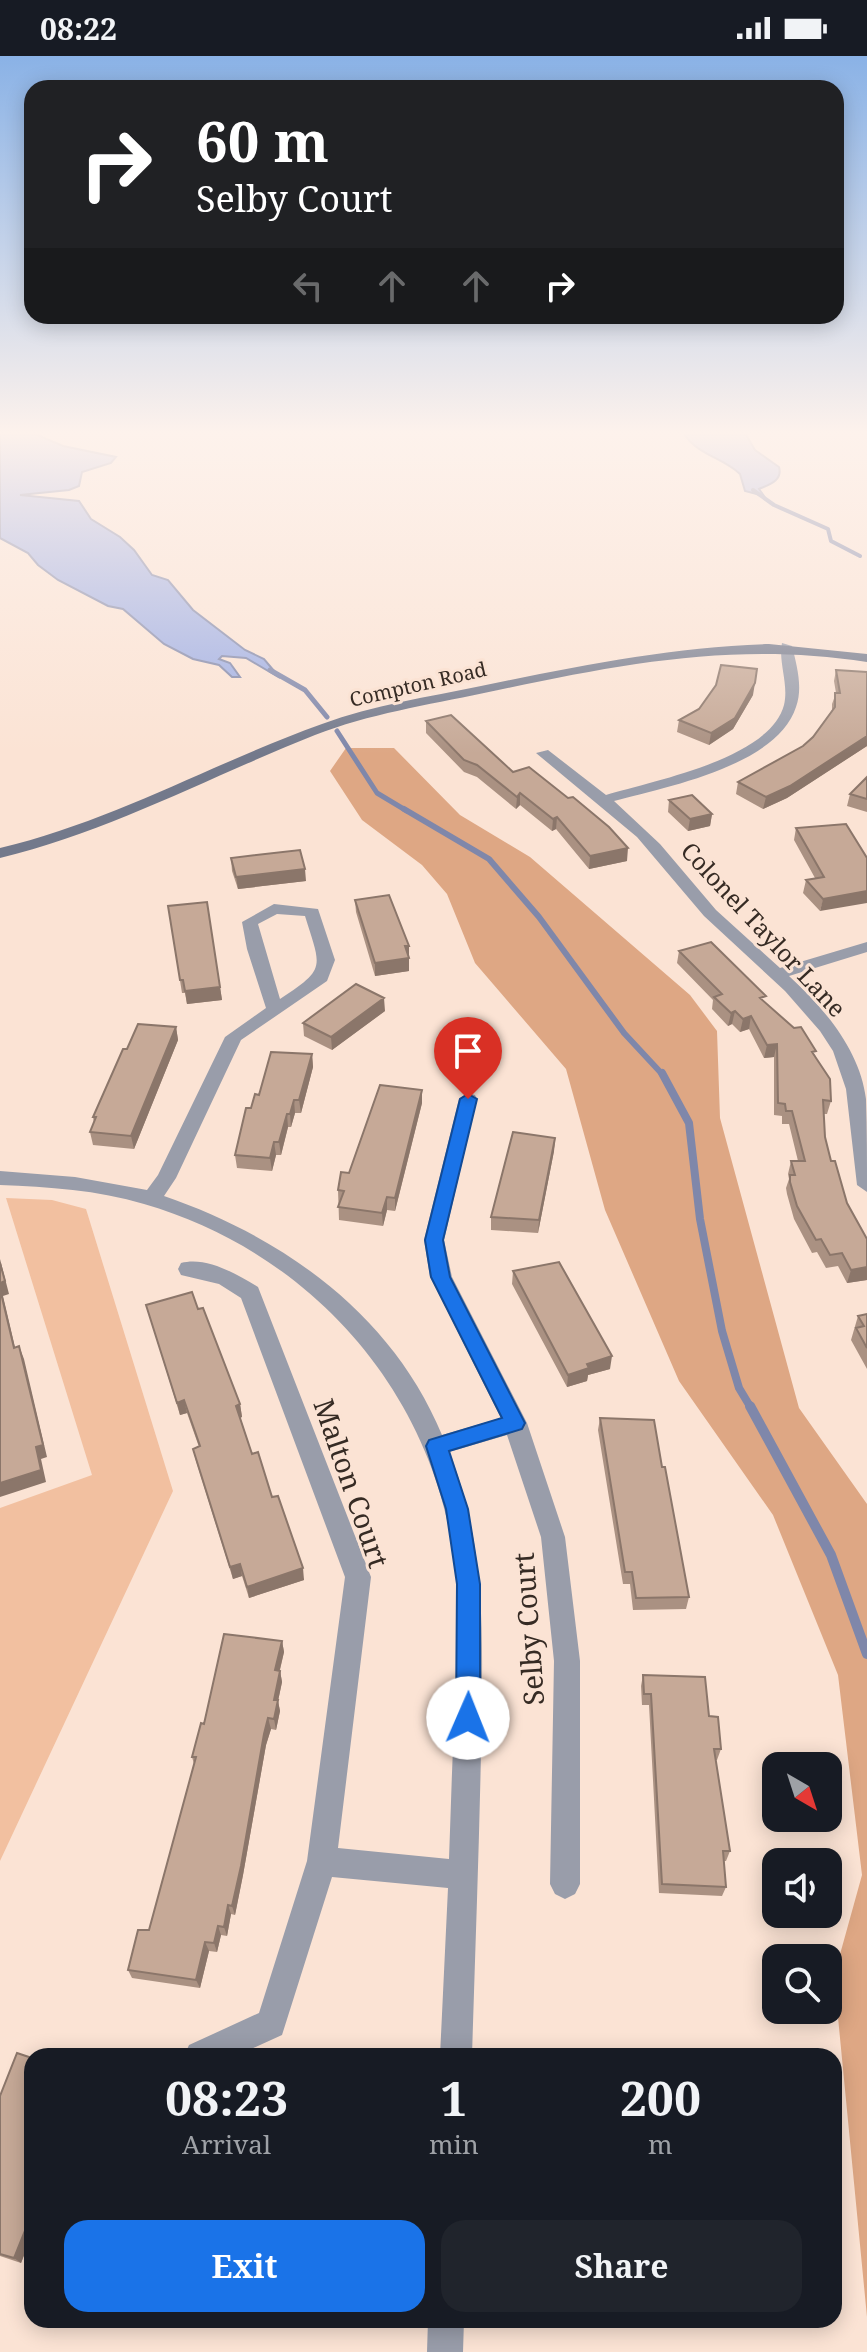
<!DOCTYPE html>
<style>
:root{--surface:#171b24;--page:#20242c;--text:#f1f3f6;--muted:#9ea1a6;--accent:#1a73e8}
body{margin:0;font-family:"Noto Serif",serif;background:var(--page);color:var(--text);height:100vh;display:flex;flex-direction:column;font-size:30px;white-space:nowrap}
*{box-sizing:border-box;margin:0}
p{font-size:26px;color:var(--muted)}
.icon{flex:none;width:44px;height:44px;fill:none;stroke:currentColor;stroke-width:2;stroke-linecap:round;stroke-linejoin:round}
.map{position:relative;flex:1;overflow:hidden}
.panel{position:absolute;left:24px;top:1992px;width:818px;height:280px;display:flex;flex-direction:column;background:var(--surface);border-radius:24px;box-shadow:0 4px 20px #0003}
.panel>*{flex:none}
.guide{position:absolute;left:24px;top:24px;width:820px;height:244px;border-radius:24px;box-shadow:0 4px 20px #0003;background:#202124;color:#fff;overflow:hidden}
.needle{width:52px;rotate:141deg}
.buttons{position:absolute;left:762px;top:1696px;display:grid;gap:16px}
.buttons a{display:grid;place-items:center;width:80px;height:80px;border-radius:16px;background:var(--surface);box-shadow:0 4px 20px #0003;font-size:40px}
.pin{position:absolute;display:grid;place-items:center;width:68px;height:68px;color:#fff;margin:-82px -34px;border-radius:50% 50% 50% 0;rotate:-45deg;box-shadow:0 0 8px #0007}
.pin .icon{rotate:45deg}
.me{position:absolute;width:88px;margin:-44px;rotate:1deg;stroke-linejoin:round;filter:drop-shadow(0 0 6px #0008)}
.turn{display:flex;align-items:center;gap:28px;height:168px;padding:0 40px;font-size:36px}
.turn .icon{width:104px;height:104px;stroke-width:2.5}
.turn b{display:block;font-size:56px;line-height:68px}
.lanes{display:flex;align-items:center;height:76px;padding:0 40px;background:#0003;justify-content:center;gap:40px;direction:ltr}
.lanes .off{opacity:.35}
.eta{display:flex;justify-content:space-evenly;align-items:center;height:136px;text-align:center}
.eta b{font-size:48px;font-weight:700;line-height:56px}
.button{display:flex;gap:16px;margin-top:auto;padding:16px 40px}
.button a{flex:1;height:92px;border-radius:24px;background:var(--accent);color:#fff;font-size:32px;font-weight:700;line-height:92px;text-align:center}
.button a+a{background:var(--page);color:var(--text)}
.status{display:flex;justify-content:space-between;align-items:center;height:56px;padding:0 40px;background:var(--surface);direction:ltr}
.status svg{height:22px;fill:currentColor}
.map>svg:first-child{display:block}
.green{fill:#f2c0a0}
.forest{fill:#dea784}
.water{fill:#9eaee4;stroke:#7f87aa;stroke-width:2}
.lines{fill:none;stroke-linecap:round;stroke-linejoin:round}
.stream-far4{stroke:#7f87aa;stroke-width:4}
.stream-far3{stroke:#7f87aa;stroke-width:5}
.stream-far2{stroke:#7f87aa;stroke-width:6}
.stream-far1{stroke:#7f87aa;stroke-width:8}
.stream{stroke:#7f87aa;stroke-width:10}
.street{fill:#999daa;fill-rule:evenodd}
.secondary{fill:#73798b;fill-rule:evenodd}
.wall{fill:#aa9182}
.shaded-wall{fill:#8b766a}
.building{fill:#c6a997;stroke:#8b766a;stroke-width:2}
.route{fill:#1a73e8;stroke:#114b97;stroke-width:2}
.labels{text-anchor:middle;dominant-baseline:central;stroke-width:6;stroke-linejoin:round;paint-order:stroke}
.far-street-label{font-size:20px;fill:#362b24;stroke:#fbe3d4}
.street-label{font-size:24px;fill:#362b24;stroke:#fbe3d4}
.near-street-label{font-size:28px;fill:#362b24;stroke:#fbe3d4}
</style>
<div class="status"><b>08:22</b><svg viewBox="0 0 49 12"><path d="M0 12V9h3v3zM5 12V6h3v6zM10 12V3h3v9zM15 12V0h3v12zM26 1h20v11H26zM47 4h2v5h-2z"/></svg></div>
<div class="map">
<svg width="867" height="2296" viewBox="0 0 867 2296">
<rect width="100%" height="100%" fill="#fbe3d4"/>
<!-- green -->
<path class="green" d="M6,1142L52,1144L86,1153L173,1435L0,1805V1452L92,1419Z"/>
<!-- forest -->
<path class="forest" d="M346,692H394L460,759L530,801L690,939L717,975L720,1062L799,1352L867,1448V2261L834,1920L862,1819L838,1619L773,1459L679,1325L605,1154L566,1013L475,907L447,838L422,809L362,764L330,715Z"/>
<!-- water -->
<path class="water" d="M0,377H33L63,390L116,401L111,407L82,416L79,430L69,434L20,439L79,445L91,463L120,481L134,494L152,519L168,524L193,554L245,594L264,603L280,622L246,602L222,600L219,603L230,607L240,621H232L219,609L193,603L164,588L123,553L108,550L58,524L38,509L28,497L0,482Z
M683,377H745L755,394L779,411C783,425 768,429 759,433L764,440L745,435L740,418C722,401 699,400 683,377Z"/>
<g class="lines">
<!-- stream-far4 -->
<path class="stream-far4" d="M753,434L774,449L828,473L831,485L860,500"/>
<!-- stream-far3 -->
<path class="stream-far3" d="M270,614L305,634L327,661
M337,675L377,737L407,755"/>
<!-- stream-far2 -->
<path class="stream-far2" d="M404,753L489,803L539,861L624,977L663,1019"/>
<!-- stream-far1 -->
<path class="stream-far1" d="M662,1017L689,1067L700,1163L722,1275L739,1332L751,1352"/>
<!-- stream -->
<path class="stream" d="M750,1350L831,1499L867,1598"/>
<!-- street -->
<path class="street" d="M782,587L792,590C797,610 803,632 796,651C777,710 666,731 614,745L660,788L716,854L780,912L867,886V896L789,920C824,952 860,994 866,1043C867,1073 867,1106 867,1136L857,1129L846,1033L833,995L820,975L785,935L704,860L637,781L536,697L548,694L606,739C652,725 770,703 784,649C789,628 778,606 782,587Z
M274,848L318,853L335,904L327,925L241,984L176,1122L164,1140C283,1181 392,1258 442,1379L501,1362L430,1221L424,1184L459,1043L468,1037L475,1039L477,1043L444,1184L452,1221L527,1367L565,1481L580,1605V1828L575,1838L565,1843L555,1838L550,1828L554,1605L541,1481L507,1379L449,1396C489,1494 482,1593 481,1696C479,1797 475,1899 472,2000H440L448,1832L332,1821L282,1979L236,2000H184L189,1989L259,1957L307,1805L345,1521L241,1242L219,1228L181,1219L178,1213L181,1207C206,1200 237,1218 258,1231L371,1521L338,1792L449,1803C451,1752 452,1702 455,1652C457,1598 461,1542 452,1488C424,1324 303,1194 144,1148C98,1134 48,1131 0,1129V1115L75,1121L147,1134L158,1119L225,981L266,952L247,893L242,866ZM277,858L305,860C321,912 327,912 280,943L258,868Z
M428,2264H464L463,2296H427Z"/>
<!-- secondary -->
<path class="secondary" d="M769,588L867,598V606C731,585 617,609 484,637C427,649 369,658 315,679C209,721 111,775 0,802V792C114,765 213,707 322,668C374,649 428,641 481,630C577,610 671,591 769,588Z"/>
</g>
<!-- wall -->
<path class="wall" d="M836,614L867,616V690L787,742L763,753L736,738L738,726L803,690L813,681L832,654V648L836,637L834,625Z
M753,639L733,673L709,689L677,676L679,664Z
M426,665L513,716L627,805L589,813L556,773L552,775L520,749L516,753L477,721L464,716L426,677Z
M867,721V756L847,750L850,738Z
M669,744L712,758L710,770L688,775L668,756Z
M846,768L820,855L803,837L806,824L815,822L794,784L796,772Z
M231,802L306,825L238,833L232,815Z
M355,844L409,890V915L375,920L356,856Z
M168,850L220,931L222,944L187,948L185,937H182Z
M679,895L765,946L815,999L831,1045L827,1058H824L825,1081L831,1105L847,1147L867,1183V1224L847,1227L838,1210L826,1212L817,1196L812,1197L794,1163L787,1138L786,1132L789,1123L788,1118L791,1105H798L789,1068H782V1060L774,1059V1001L764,1002L749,973L740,976L732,968L728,970L712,953L713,944L677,907Z
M385,955L332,994L304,980L303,967Z
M176,971L178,984L134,1093L93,1089L90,1076L94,1067L93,1061L127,993Z
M312,998L313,1011L301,1057H295L291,1071H288L281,1099H276L272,1115L237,1112L235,1099L259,1039Z
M422,1034V1047L395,1155L387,1154L383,1170L339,1164L338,1134L349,1117Z
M555,1082L554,1095L538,1177L491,1174V1161Z
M513,1215L610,1313L588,1319L587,1325L567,1331L512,1228Z
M146,1249L198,1253L240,1348L242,1361L240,1362L252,1398L272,1441L304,1524L249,1542L242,1520L233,1523L196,1405L193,1393L199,1391L187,1357L180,1359Z
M867,1258V1313L851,1284L858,1260Z
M600,1362L662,1411L689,1541L686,1553L633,1554L630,1528H623L598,1374Z
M282,1585L284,1596L280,1614L282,1626L278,1645L280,1655L276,1674L271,1673L266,1689L243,1819L235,1859L231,1858L227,1880L221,1879L217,1896L209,1895L200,1932L132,1922L128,1914L149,1874L194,1708L192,1701L204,1668Z
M643,1619L709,1660L721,1693L717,1704H715L730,1795L726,1805H724L726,1831L722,1840L659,1837L649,1649H642L641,1630Z
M32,2002V2179L21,2207L0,2200V2040Z"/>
<!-- shaded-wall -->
<path class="shaded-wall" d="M755,627L753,639L733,673L709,689L711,677Z
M867,680V690L787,742L763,753L766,741Z
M520,737V749L516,753L517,741Z
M712,758L710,770L688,775L690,763Z
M557,761L556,773L552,775L553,763Z
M628,792L627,805L589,813L590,800Z
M305,813L306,825L238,833L236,821Z
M867,835V847L820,855L823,843Z
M405,890H409V915L375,920V907Z
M220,931L222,944L187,948L185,935Z
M384,942L385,955L332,994L331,981Z
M735,955L732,968L728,970L731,957Z
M751,960L749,973L740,976L743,963Z
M176,971L178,984L134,1093L131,1080Z
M777,988L774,1001L764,1002L767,989Z
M312,998L313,1011L301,1057L299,1044Z
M422,1034V1047L395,1155V1142Z
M294,1044L295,1057L291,1071L290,1058Z
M287,1058L288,1071L281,1099L279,1086Z
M555,1082L554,1095L538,1177L539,1164Z
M274,1086L276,1099L272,1115L270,1102Z
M387,1141V1154L383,1170L382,1157Z
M0,1203L9,1238L3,1240L18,1304L14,1292L0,1233Z
M867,1211V1224L847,1227L851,1214Z
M19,1290L24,1303L47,1401L41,1403L46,1426L0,1441V1427Z
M612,1300L610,1313L588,1319L587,1325L567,1331L568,1319L587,1308Z
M184,1344L187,1357L180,1359L177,1347Z
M240,1348L242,1361L238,1362L236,1350Z
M240,1508L242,1520L233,1523L230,1511Z
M303,1512L304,1524L249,1542L247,1531Z
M282,1585L284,1596L277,1625L275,1614Z
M280,1615L282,1626L278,1645L280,1655L276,1674L274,1663V1644Z
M268,1662L271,1673L266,1689L243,1819L235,1859L232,1850L264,1678Z
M228,1849L231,1858L227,1880L224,1871Z
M218,1870L221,1879L217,1896L214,1887Z
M205,1886L209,1895L200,1932L196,1924Z
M32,2157V2179L21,2207L14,2202Z"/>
<!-- building -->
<path class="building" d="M721,609L757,613L755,627L735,662L711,677L679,664L699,653L716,629Z
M836,614L867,616V680L790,730L766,741L738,726L803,690L813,681L835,651V637H840Z
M451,659L513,716L529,711L568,742L573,741L609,771L628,792L590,800L557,761L553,763L520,737L517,741L477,709L464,704L426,665Z
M867,721V743L850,738Z
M692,739L712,758L690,763L669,744Z
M846,768L867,802V835L823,843L806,824L824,821L796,772Z
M300,794L305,813L236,821L231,802Z
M389,839L409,890H405L409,902L375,907L355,844Z
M207,846L220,931L185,935L183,924H180L168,850Z
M711,886L766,940L760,942L794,972L801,971L816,995L812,996L830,1023L831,1045L823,1044L825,1081L831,1105H835L847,1147L867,1183V1211L851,1214L842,1197L830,1199L821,1183L816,1184L797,1150L790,1126V1119H795L791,1105H805L792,1055H786L785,1048L778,1047L777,988L767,989L751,960L743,963L735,955L731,957L714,941L722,938L679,895Z
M356,928L384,942L331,981L303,967Z
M138,968L176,971L131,1080L90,1076L96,1061H93L123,993H127Z
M271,996L312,998L299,1044H294L290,1058H287L279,1086H274L270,1102L235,1099L246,1052H251L255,1038L259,1039Z
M380,1029L422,1034L395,1142L387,1141L382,1157L338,1151L344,1135L338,1134L341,1116L349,1117Z
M513,1076L555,1082L539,1164L491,1161Z
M559,1206L612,1300L587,1308L589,1312L568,1319L513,1215Z
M0,1207L5,1225L0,1227Z
M0,1233L14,1292L19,1290L43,1389L36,1391L41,1414L0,1427Z
M192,1236L198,1253L203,1252L240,1348L236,1350L252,1398L258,1396L272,1441L278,1440L303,1512L247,1531L240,1508L230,1511L193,1393L200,1390L184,1344L177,1347L146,1249Z
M867,1258V1292L856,1272L864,1270L858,1260Z
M600,1362L654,1364L662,1411H665L689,1541L636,1542L632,1516H625Z
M224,1578L282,1585L275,1614L280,1615L274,1644H278L274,1663L268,1662L264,1678L241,1810L232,1850L228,1849L224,1871L218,1870L214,1887L205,1886L196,1924L128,1914L138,1874H149L196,1701H192L201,1667L204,1668Z
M643,1619L705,1621L709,1660L718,1661L721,1693H714L730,1795H723L726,1831L662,1828L651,1638H644Z
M17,1997L32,2002V2157L14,2202L0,2198V2040Z"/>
<!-- sky -->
<linearGradient id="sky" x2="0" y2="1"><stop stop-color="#8ab2e6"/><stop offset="0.54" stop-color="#fdf2ec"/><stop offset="1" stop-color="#fdf2ec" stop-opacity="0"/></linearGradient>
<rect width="867" height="698" fill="url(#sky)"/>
<!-- route -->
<path class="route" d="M468,1038L477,1043L443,1184L450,1221L525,1367L522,1373L449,1395L468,1453L480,1528V1662L477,1670L468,1674L459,1670L456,1662L457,1528L446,1453L426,1390L429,1384L502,1362L431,1221L425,1184L460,1043Z"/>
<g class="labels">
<!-- far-street labels -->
<g class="far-street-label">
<text transform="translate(418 628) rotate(-13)">Compton Road</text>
</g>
<!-- street labels -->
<g class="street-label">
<text transform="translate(764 873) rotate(47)">Colonel Taylor Lane</text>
</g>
<!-- near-street labels -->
<g class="near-street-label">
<text transform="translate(352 1427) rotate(71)">Malton Court</text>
<text transform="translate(528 1573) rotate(-94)">Selby Court</text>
</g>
</g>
</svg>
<div class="buttons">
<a><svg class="needle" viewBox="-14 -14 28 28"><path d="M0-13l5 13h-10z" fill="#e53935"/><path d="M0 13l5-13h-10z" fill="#9ea1a6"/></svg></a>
<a><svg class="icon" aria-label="sound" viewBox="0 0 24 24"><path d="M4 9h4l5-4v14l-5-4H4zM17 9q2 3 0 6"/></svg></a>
<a><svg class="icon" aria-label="search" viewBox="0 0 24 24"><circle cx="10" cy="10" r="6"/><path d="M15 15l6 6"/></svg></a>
</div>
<div class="pin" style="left:468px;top:1043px;background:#d93025"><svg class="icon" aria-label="arrive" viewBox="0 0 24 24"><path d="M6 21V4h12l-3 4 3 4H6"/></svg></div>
<svg class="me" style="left:468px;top:1662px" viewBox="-20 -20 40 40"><circle r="19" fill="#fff"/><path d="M0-13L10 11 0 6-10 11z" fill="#1a73e8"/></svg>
<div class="guide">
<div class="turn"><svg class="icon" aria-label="right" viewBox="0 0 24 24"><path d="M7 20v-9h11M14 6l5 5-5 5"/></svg><div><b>60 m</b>Selby Court</div></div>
<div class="lanes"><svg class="icon off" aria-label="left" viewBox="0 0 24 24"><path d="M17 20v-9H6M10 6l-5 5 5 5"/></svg><svg class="icon off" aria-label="ahead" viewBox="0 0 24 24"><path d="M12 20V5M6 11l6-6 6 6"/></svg><svg class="icon off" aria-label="ahead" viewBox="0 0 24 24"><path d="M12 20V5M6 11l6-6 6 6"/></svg><svg class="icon" aria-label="right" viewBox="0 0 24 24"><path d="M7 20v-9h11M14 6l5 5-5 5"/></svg></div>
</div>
<section class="panel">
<div class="eta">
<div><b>08:23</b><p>Arrival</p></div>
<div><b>1</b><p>min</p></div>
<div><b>200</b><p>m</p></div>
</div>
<div class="button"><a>Exit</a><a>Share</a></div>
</section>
</div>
